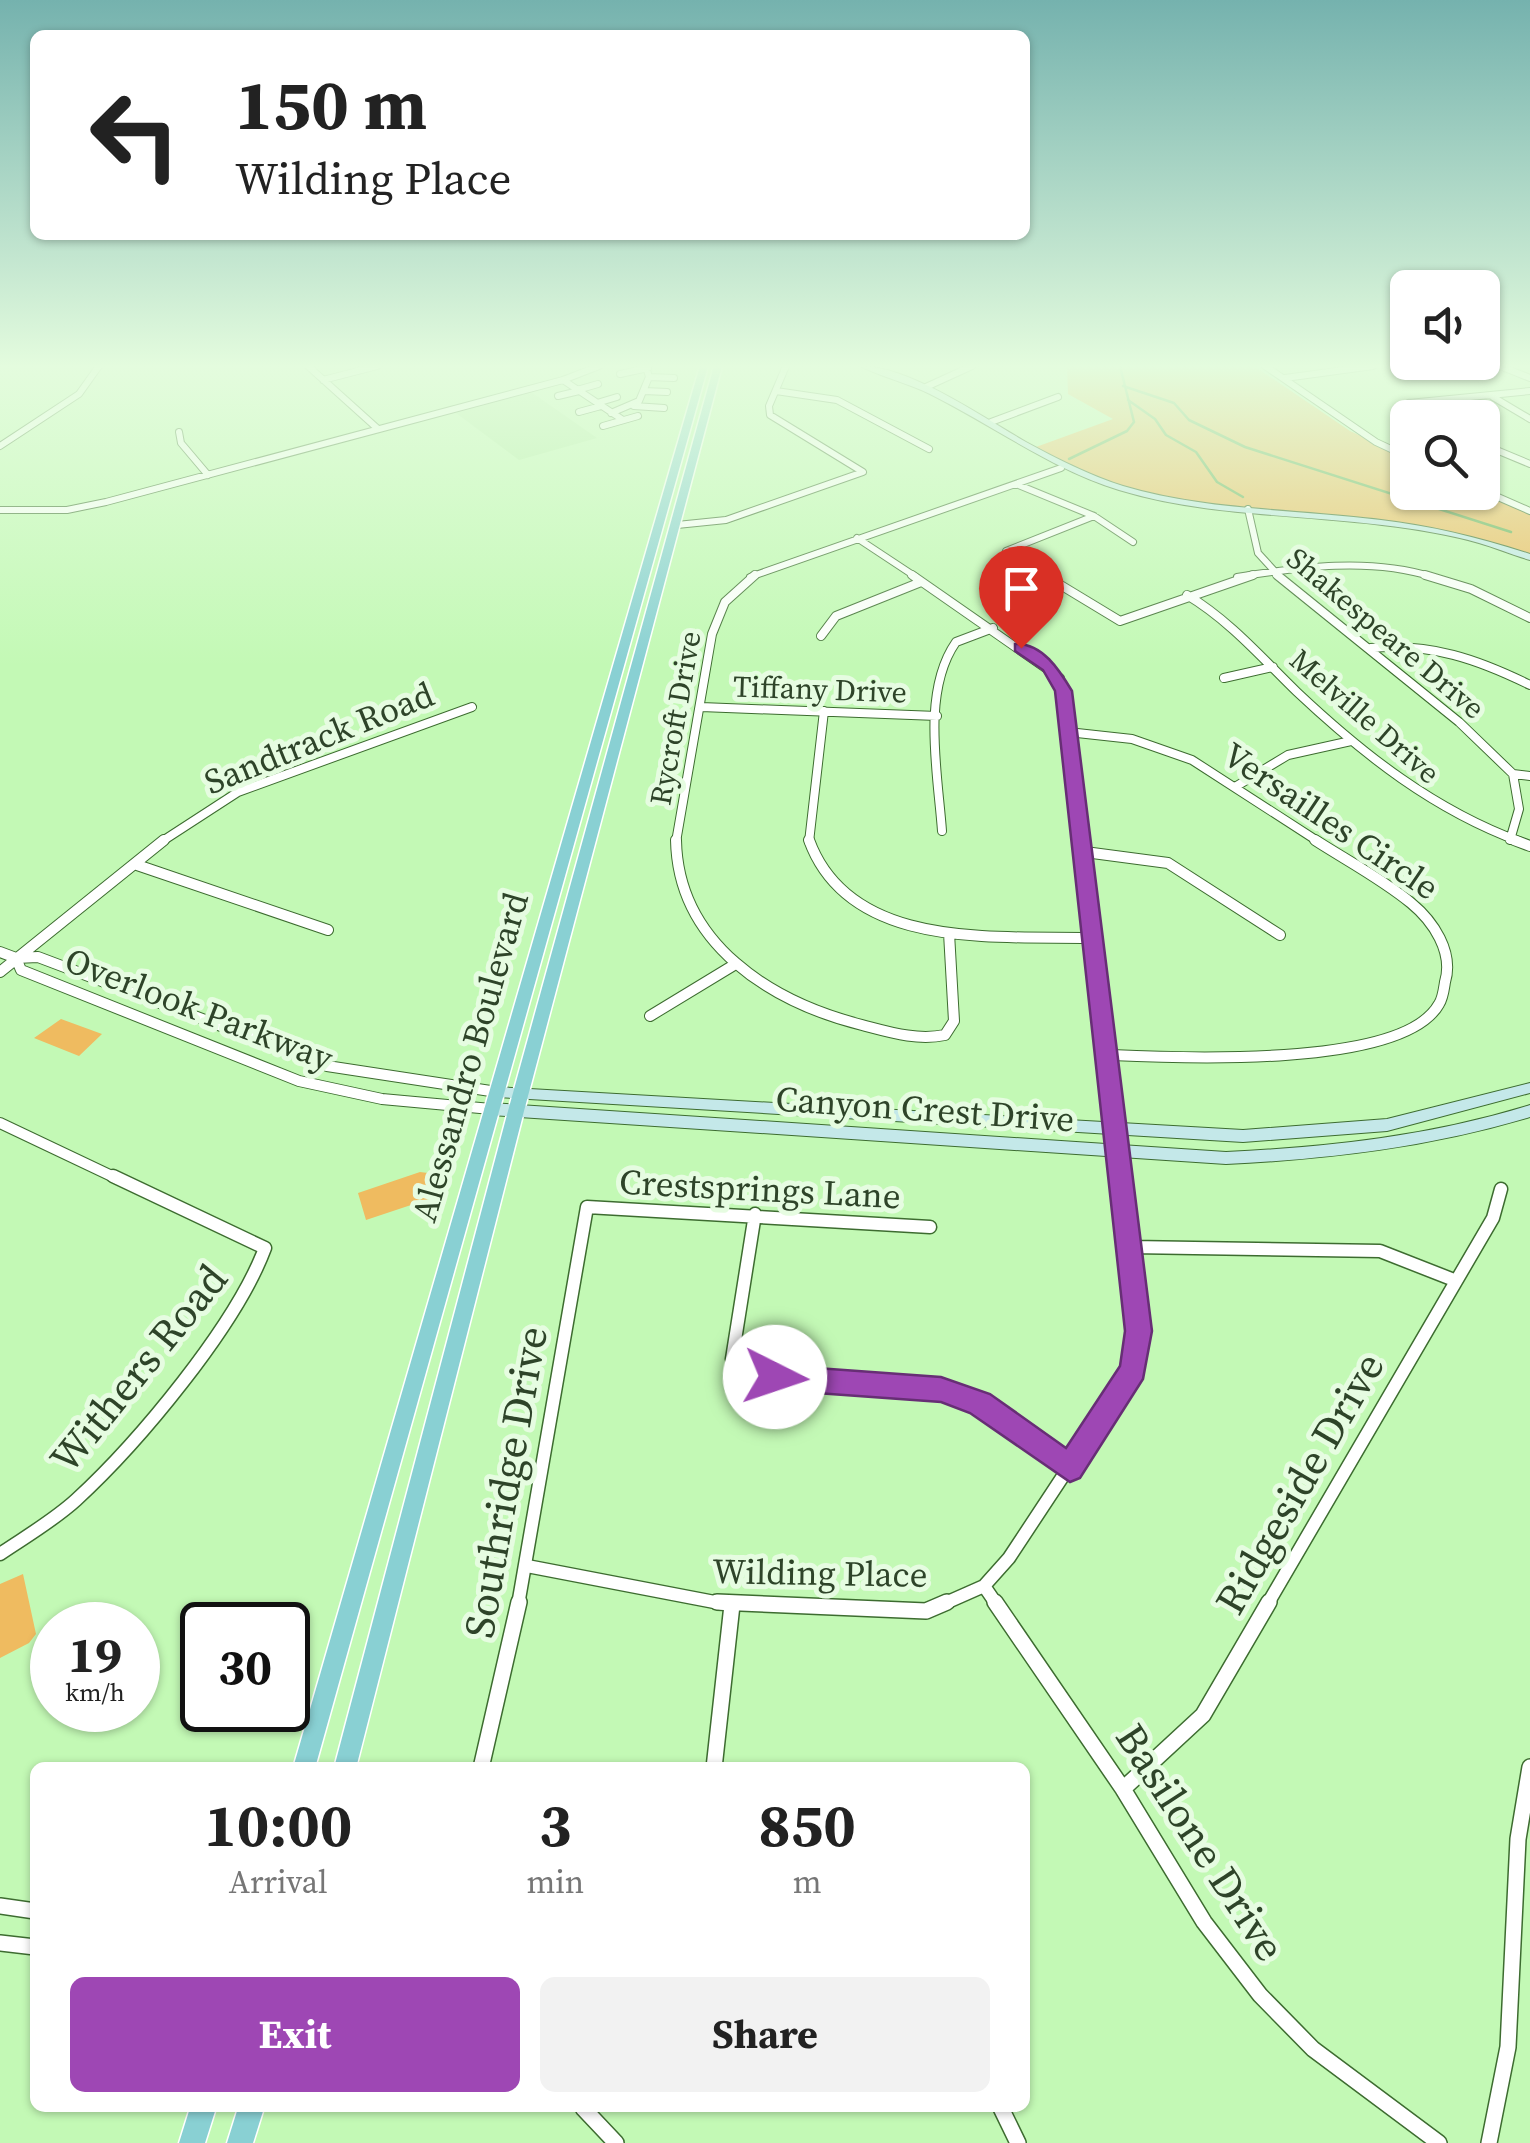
<!DOCTYPE html>
<style>
:root{--surface:#fff;--page:#f2f2f2;--text:#222;--muted:#767676;--accent:#9e47b4}
body{margin:0;font-family:"Source Serif 4",serif;background:var(--page);color:var(--text);height:100vh;display:flex;flex-direction:column;font-size:38px;white-space:nowrap}
*{box-sizing:border-box;margin:0}
p{font-size:32px;color:var(--muted)}
.icon{flex:none;width:55px;height:55px;fill:none;stroke:currentColor;stroke-width:2;stroke-linecap:round;stroke-linejoin:round}
.map{position:relative;flex:1;overflow:hidden}
.details{position:absolute;left:30px;top:1762px;width:1000px;height:350px;display:flex;flex-direction:column;background:var(--surface);border-radius:15px;box-shadow:0 2px 8px #0004}
.details>*{flex:none}
.hud{position:absolute;left:30px;top:30px;width:1000px;height:210px;border-radius:15px;box-shadow:0 2px 8px #0004;background:#fff;color:var(--text);overflow:hidden}
.controls{position:absolute;left:1390px;top:270px;display:grid;gap:20px}
.controls a{display:grid;place-items:center;width:110px;height:110px;border-radius:15px;background:var(--surface);box-shadow:0 2px 8px #0004;font-size:50px}
.speed{position:absolute;left:30px;top:1602px;display:flex;gap:20px;font-size:50px;font-weight:700;text-align:center}
.speed>*{display:grid;place-content:center;width:130px;height:130px;border-radius:50%;background:var(--surface);box-shadow:0 2px 8px #0004;line-height:1}
.speed small{font-size:25px;font-weight:400}
.speed .limit{border:5px solid #111;border-radius:15px;background:#fff;color:#111}
.pin{position:absolute;display:grid;place-items:center;width:85px;height:85px;color:#fff;margin:-102px -42px;border-radius:50% 50% 50% 0;rotate:-45deg;box-shadow:0 0 10px #0007}
.pin .icon{rotate:45deg}
.me{position:absolute;width:110px;margin:-55px;rotate:94deg;stroke-linejoin:round;filter:drop-shadow(0 0 8px #0008)}
.turn{display:flex;align-items:center;gap:35px;height:210px;padding:0 40px;font-size:45px}
.turn .icon{width:130px;height:130px;stroke-width:2.5}
.turn b{display:block;font-size:70px;line-height:85px}
.eta{display:flex;justify-content:space-evenly;align-items:center;height:170px;text-align:center}
.eta b{font-size:60px;font-weight:700;line-height:70px}
.cta{display:flex;gap:20px;margin-top:auto;padding:20px 40px}
.cta a{flex:1;height:115px;border-radius:15px;background:var(--accent);color:#fff;font-size:40px;font-weight:700;line-height:115px;text-align:center}
.cta a+a{background:var(--page);color:var(--text)}
.map>svg:first-child{display:block}
.built{fill:#b4eea5}
.green{fill:#efbb60}
.lines{fill:none;stroke-linecap:round;stroke-linejoin:round}
.stream{stroke:#6aae58;stroke-width:2.5}
.street-far4-casing{stroke:#3d6c30;stroke-width:8}
.street-far3-casing{stroke:#3d6c30;stroke-width:10}
.street-far2-casing{stroke:#3d6c30;stroke-width:12}
.street-far1-casing{stroke:#3d6c30;stroke-width:15}
.street-casing{stroke:#3d6c30;stroke-width:18}
.secondary-casing{stroke:#3d6c30;stroke-width:2}
.primary-casing{stroke:#fff;stroke-width:3}
.street-far4{stroke:#fff;stroke-width:6}
.street-far3{stroke:#fff;stroke-width:8}
.street-far2{stroke:#fff;stroke-width:10}
.street-far1{stroke:#fff;stroke-width:12}
.street{stroke:#fff;stroke-width:15}
.secondary{fill:#c4e8e9;fill-rule:evenodd}
.primary{fill:#89d0d3;fill-rule:evenodd}
.route{fill:#9e47b4;stroke:#672e75;stroke-width:2.5}
.labels{text-anchor:middle;dominant-baseline:central;stroke-width:10;stroke-linejoin:round;paint-order:stroke}
.far-street-label{font-size:30px;fill:#2e4429;stroke:#e6fce1}
.street-label{font-size:35px;fill:#2e4429;stroke:#e6fce1}
.near-street-label{font-size:42px;fill:#2e4429;stroke:#e6fce1}
</style>
<div class="map">
<svg width="1530" height="2143" viewBox="0 0 1530 2143">
<rect width="100%" height="100%" fill="#c3f9b5"/>
<!-- built -->
<path class="built" d="M531,392L597,438L519,460L456,413Z"/>
<!-- green -->
<path class="green" d="M1067,366H1254L1350,431L1407,457L1408,492H1482L1530,510V553C1513,556 1452,530 1428,527C1310,508 1132,525 1036,447L1113,419L1068,394Z
M61,1019L102,1034L79,1056L34,1038Z
M420,1172L428,1173L434,1192L429,1199L366,1220L358,1193Z
M23,1574L36,1634L29,1643L0,1658V1584Z"/>
<g class="lines">
<!-- stream -->
<path class="stream" d="M1123,386L1174,403L1189,420L1245,447L1511,532
M1128,400L1155,419L1166,435L1196,452L1217,482L1243,497
M1069,459L1127,431L1134,422L1120,366"/>
<!-- street-far4 casing -->
<g class="street-far4-casing">
<path id="street-far4" d="M308,366L378,429
M1265,366L1376,442L1408,457
M1500,366L1530,378
M620,374L648,368
M649,377L674,378
M1285,378L1373,366
M323,380L377,366
M563,380L623,420
M926,387L972,366
M577,390L598,384
M644,391L667,392
M776,391L837,400L929,449
M558,396L579,391
M1493,397L1530,419
M597,403L617,397
M1409,403L1530,391
M1409,403L1429,418
M634,406L664,408
M579,412L601,406
M611,413L639,401L649,377L646,366
M991,422L1058,397
M603,426L638,416
M179,432L181,443L208,475
M1482,444L1530,464
M0,446L79,394L99,366
M1016,484L1094,516L1133,542
M1482,490L1530,511
M1248,509L1258,553L1280,577
M0,510H67L106,502L563,380L599,366
M677,525L726,520L863,472L770,415L769,406L786,366
M857,538L916,577
M750,577L1061,468
M1049,577L1006,551L1094,516
M1237,577C1301,567 1369,557 1433,577"/>
</g>
<!-- street-far3 casing -->
<g class="street-far3-casing">
<path id="street-far3" d="M912,575L1060,678L1084,842
M1044,575L1120,621L1253,575
M1277,575L1459,722L1513,774L1519,809L1510,840
M1425,575L1471,589L1530,618
M1187,595C1229,620 1262,658 1297,692C1364,755 1434,810 1521,842
M821,636L836,616L921,582
M1371,648C1431,643 1477,659 1530,685
M1224,678L1273,667
M701,707L937,716
M1068,732L1132,739L1192,760L1319,842
M1513,774L1530,776
M1235,787L1288,755L1351,741
M942,831C938,774 921,692 956,642L993,628
M161,842L238,792L472,707
M676,842L712,634L725,602L755,575
M809,842L824,711"/>
</g>
<!-- street-far2 casing -->
<g class="street-far2-casing">
<path id="street-far2" d="M676,840C678,944 771,1002 862,1025C889,1032 917,1041 945,1035L954,1021L949,933
M809,840C849,950 993,936 1089,938
M1083,840L1089,938L1125,1179
M1514,840L1530,846
M1085,852L1168,863L1280,935
M137,865L328,930
M0,952L16,958L38,957L327,1066L497,1092
M16,958L21,970L299,1081L382,1099L491,1109
M0,972L164,840
M650,1016L734,965
M1109,1055C1176,1058 1403,1069 1439,1004C1443,998 1444,988 1445,982C1454,952 1433,921 1411,903C1382,879 1346,860 1315,840
M0,1123L118,1179"/>
</g>
<!-- street-far1 casing -->
<g class="street-far1-casing">
<path id="street-far1" d="M755,1214L732,1359L749,1372L775,1377L941,1390L980,1403L1069,1468
M1132,1247L1380,1251L1454,1280
M0,1554C25,1537 53,1521 76,1500C138,1443 236,1326 265,1248L113,1176
M527,1566L730,1605
M984,1586L997,1605
M518,1605L587,1207L930,1227
M941,1605L984,1586L1009,1558L1133,1370L1139,1331L1124,1176
M1267,1605L1493,1218L1501,1189"/>
</g>
<!-- street casing -->
<g class="street-casing">
<path id="street" d="M717,1602L926,1611L947,1602
M995,1602L1123,1789L1204,1922L1260,1995L1313,2049L1439,2143
M481,1768L519,1602
M714,1768L732,1605
M1123,1789L1203,1715L1269,1602
M0,1906L35,1911
M0,1943L35,1947
M583,2108L616,2143
M1001,2108L1018,2143
M1489,2143L1508,2047L1518,1839L1530,1767"/>
</g>
<!-- secondary casing -->
<g class="secondary-casing">
<path id="secondary" d="M860,366C910,366 982,417 1026,442C1057,459 1089,475 1123,486C1206,511 1296,509 1381,520C1432,526 1481,538 1530,554V560C1513,555 1496,548 1479,543C1448,534 1415,529 1382,525C1295,514 1204,516 1119,490C1051,469 994,426 930,394C907,383 882,377 860,366Z
M1530,1083V1093L1387,1131L1243,1142L497,1097L492,1096L490,1092L492,1088L497,1087L1243,1130L1387,1119Z
M491,1103L1226,1152C1330,1147 1430,1136 1530,1105V1117C1430,1147 1330,1159 1226,1164L491,1115L486,1113L484,1109L486,1105Z"/>
</g>
<!-- primary casing -->
<g class="primary-casing">
<path id="primary" d="M700,366H708L315,1768H293Z
M714,366H722L524,1111L356,1768H334L508,1111Z
M190,2108H216L205,2143H179Z
M238,2108H264L253,2143H227Z"/>
</g>
<!-- street-far4 -->
<use href="#street-far4" class="street-far4"/>
<!-- street-far3 -->
<use href="#street-far3" class="street-far3"/>
<!-- street-far2 -->
<use href="#street-far2" class="street-far2"/>
<!-- street-far1 -->
<use href="#street-far1" class="street-far1"/>
<!-- street -->
<use href="#street" class="street"/>
<!-- secondary -->
<use href="#secondary" class="secondary"/>
<!-- primary -->
<use href="#primary" class="primary"/>
</g>
<!-- sky -->
<linearGradient id="sky" x2="0" y2="1"><stop stop-color="#75b2ae"/><stop offset="0.55" stop-color="#e4fcde"/><stop offset="1" stop-color="#e4fcde" stop-opacity="0"/></linearGradient>
<rect width="1530" height="666" fill="url(#sky)"/>
<!-- route -->
<path class="route" d="M1015,644C1042,642 1060,671 1072,691L1152,1331L1143,1379L1080,1478L1070,1482L970,1413L941,1402L775,1390L765,1386L761,1377L765,1368L775,1365L941,1377L990,1394L1066,1448L1120,1366L1125,1331L1055,691L1043,670L1015,651Z"/>
<g class="labels">
<!-- far-street labels -->
<g class="far-street-label">
<text transform="translate(1386 633) rotate(40)">Shakespeare Drive</text>
<text transform="translate(820 689) rotate(2)">Tiffany Drive</text>
<text transform="translate(1365 716) rotate(41)">Melville Drive</text>
<text transform="translate(675 718) rotate(-80)">Rycroft Drive</text>
</g>
<!-- street labels -->
<g class="street-label">
<text transform="translate(319 738) rotate(-22)">Sandtrack Road</text>
<text transform="translate(1331 821) rotate(34)">Versailles Circle</text>
<text transform="translate(199 1009) rotate(21)">Overlook Parkway</text>
<text transform="translate(470 1057) rotate(-74)">Alessandro Boulevard</text>
<text transform="translate(925 1109) rotate(4)">Canyon Crest Drive</text>
<text transform="translate(760 1189) rotate(3)">Crestsprings Lane</text>
<text transform="translate(820 1573) rotate(1)">Wilding Place</text>
</g>
<!-- near-street labels -->
<g class="near-street-label">
<text transform="translate(138 1368) rotate(-51)">Withers Road</text>
<text transform="translate(505 1482) rotate(-80)">Southridge Drive</text>
<text transform="translate(1299 1483) rotate(-60)">Ridgeside Drive</text>
<text transform="translate(1201 1842) rotate(57)">Basilone Drive</text>
</g>
</g>
</svg>
<div class="controls">
<a><svg class="icon" aria-label="sound" viewBox="0 0 24 24"><path d="M4 9h4l5-4v14l-5-4H4zM17 9q2 3 0 6"/></svg></a>
<a><svg class="icon" aria-label="search" viewBox="0 0 24 24"><circle cx="10" cy="10" r="6"/><path d="M15 15l6 6"/></svg></a>
</div>
<div class="speed"><div>19<small>km/h</small></div><div class="limit">30</div></div>
<div class="pin" style="left:1021px;top:648px;background:#d93025"><svg class="icon" aria-label="arrive" viewBox="0 0 24 24"><path d="M6 21V4h12l-3 4 3 4H6"/></svg></div>
<svg class="me" style="left:775px;top:1377px" viewBox="-20 -20 40 40"><circle r="19" fill="#fff"/><path d="M0-13L10 11 0 6-10 11z" fill="#9e47b4"/></svg>
<div class="hud">
<div class="turn"><svg class="icon" aria-label="left" viewBox="0 0 24 24"><path d="M17 20v-9H6M10 6l-5 5 5 5"/></svg><div><b>150 m</b>Wilding Place</div></div>
</div>
<section class="details">
<div class="eta">
<div><b>10:00</b><p>Arrival</p></div>
<div><b>3</b><p>min</p></div>
<div><b>850</b><p>m</p></div>
</div>
<div class="cta"><a>Exit</a><a>Share</a></div>
</section>
</div>
